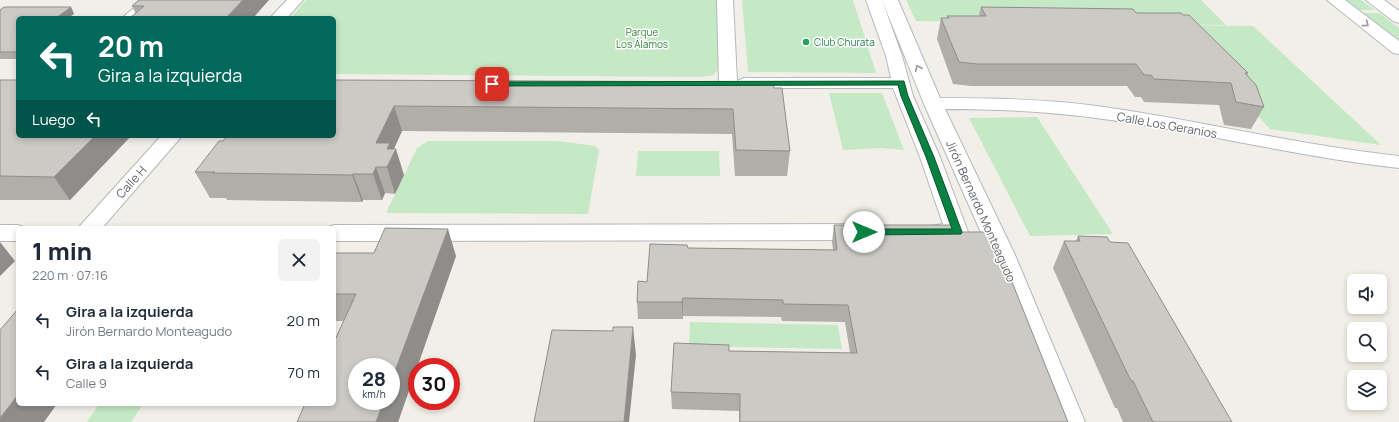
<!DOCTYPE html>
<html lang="es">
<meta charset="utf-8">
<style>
:root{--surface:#fff;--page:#f2f2f3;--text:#1f2937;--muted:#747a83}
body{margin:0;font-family:Manrope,sans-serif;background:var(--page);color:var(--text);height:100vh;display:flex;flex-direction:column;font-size:15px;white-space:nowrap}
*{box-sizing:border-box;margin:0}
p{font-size:13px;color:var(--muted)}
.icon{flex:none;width:22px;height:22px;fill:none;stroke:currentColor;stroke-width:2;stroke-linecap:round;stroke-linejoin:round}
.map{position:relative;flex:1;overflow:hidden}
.side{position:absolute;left:16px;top:226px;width:320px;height:180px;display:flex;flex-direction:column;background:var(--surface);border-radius:6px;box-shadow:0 2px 6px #0003}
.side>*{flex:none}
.guide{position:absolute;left:16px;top:16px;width:320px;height:122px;border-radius:6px;box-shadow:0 2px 6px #0003;background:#00695c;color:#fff;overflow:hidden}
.buttons{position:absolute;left:1347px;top:274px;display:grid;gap:8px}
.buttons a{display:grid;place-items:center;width:40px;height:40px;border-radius:6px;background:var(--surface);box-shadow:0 2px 6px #0003;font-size:20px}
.speed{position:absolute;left:348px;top:358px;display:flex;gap:8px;font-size:20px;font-weight:700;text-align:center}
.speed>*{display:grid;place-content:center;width:52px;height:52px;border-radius:50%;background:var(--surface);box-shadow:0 2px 6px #0003;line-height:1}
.speed small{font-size:10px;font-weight:400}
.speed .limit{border:6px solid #d22;background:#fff;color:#111}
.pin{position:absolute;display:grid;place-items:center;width:34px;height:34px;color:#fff;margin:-17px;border-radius:8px;box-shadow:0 2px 6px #0006}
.me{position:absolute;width:44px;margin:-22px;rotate:90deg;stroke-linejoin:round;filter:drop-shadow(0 0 3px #0008)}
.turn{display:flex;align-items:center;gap:14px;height:84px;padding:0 16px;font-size:18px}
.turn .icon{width:52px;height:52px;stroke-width:2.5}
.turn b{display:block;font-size:28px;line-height:34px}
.then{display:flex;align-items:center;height:38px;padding:0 16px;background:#0003;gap:8px;font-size:15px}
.round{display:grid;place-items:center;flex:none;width:42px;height:42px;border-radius:6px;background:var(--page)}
.head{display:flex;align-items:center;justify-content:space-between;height:68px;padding:0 16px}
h1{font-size:24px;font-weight:800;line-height:30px}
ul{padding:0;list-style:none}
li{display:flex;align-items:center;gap:12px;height:52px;padding:0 16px}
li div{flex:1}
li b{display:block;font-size:15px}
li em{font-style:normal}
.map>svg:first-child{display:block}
.green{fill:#c5e8c5}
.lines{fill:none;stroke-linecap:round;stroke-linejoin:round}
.street-casing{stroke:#b5b8bc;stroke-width:2}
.secondary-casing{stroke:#b6babf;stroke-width:2}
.street{fill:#fff;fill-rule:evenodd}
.secondary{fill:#fff;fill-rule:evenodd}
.wall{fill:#afaea9}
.shaded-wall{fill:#8f8d8a}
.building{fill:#cccac5;stroke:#8f8d8a}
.oneway{stroke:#979a9d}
.route{fill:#0b8043;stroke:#07532c}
.leisure-dot{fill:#2e9e5b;stroke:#fff;stroke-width:1.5}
.labels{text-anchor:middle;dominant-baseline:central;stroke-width:3;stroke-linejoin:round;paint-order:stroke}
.far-park-label{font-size:10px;fill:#348238;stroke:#fff}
.far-leisure-label{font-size:10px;fill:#27864d;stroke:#fff;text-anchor:start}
.street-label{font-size:12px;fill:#5f6368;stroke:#fff}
</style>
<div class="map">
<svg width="1399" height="422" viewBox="0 0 1399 422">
<rect width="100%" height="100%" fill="#f1efe8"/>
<!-- green -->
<path class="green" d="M306,0H717L718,70L713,75L700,77L334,74V18H291Z
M742,0H853L876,73L748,72Z
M906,0H1201L1226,25L916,21Z
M1343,0H1361L1375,10H1356Z
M1360,13H1379L1399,28V42Z
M1174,25L1253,26L1381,145L1270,129Z
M829,93H882L904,150L881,148L843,150Z
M1037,117L1113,234L1030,236L969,118Z
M428,141H558L595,146L599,150L588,214L386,213L417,148Z
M638,151H719L720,176H636Z
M690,322L838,325L842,349L689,346Z
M99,404H143L131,422H87Z"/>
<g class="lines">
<!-- street casing -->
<g class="street-casing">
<path id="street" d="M143,0H160L140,18H122Z
M287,0H303L287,18H270Z
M717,0H733L737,81L744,78H891L886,56L866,0H882L902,56L913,96L940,157L968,232L965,237C952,241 938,241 925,237L922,232L925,227L943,224L920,157L893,88H744L738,87L736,84L734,87L728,88L722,87L719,83Z
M882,0H898L940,98C992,98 1045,99 1097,106C1198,120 1297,145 1399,156V168C1297,157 1198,131 1096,118C1046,111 995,109 945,109L1015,255L1085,422H1057L991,255L924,104Z
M161,136H182L102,228H78Z
M863,224L871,227L874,232L871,237L863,240L334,241V228H326L334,225Z
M0,225H18L26,228H18V241H0Z"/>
</g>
<!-- secondary casing -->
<g class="secondary-casing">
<path id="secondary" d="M1327,0H1345L1399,41V54L1393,53Z
M1366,0H1384L1399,11V23L1393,21Z"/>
</g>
<!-- street -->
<use href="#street" class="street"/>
<!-- secondary -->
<use href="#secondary" class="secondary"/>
</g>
<!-- wall -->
<path class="wall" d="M139,0L253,18L136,14L132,6Z
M71,7L74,14L18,18V59H0V10Z
M981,7L1136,13L1248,73L1247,75L1264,107L1251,129L1224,125L1219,105L1144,102L1141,97H1135L1127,86H971L953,84L937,39L941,18H947V16H979Z
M0,80L18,136H135H131L70,200H0Z
M334,80L774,88L790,151L787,176H735L732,134L402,131L393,149L404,175L395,194L385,193L382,200H363L362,202L227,200L226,198H210L195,172L223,141Z
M834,225L959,232L1068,422H739V411L672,409L671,392L729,351L850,353L845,322L782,321L781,317L683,316V319H638L637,302L647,282L688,248L833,250L832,242Z
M1078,236L1232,422H1123L1117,408H1115L1053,268L1064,241H1076Z
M334,253L456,256L398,422H297L344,321H334Z"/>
<!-- shaded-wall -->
<path class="shaded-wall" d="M243,0H269L253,18H226Z
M71,7L74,14L68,18H56Z
M394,106L402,131L393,151L396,149L404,175L395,194L387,167L376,143Z
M95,136H131L70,200L54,177Z
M376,167L385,193L382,200L373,174Z
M353,174L363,200L362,202L352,175Z
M448,229L456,256L398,422H376L384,401H391V382Z
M0,242L15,261L0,276Z
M683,298V319L682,302Z
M633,327L636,355L629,422H624Z
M18,395V404H57L44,422H0V418Z"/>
<!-- building -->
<path class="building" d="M139,0H243L226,18H130L144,6H132Z
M4,7H71L56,18H18V52H0V10Z
M981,7L1133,9L1136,13H1181L1183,15H1189L1248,73H1245L1256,85L1264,107L1236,102L1231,83L1154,79L1151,75H1144L1136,64H977L959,62L941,18H949L947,16H986Z
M0,80H18V136H95L54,177L0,176Z
M334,80L757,82L773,83L774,88H782L790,151L736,150L733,109L394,106L376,143H390L387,149H396L387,167H376L373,174H353L352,175L213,173L215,172H195L219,141H223L227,136H334Z
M834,225H951L956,227L959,232H992L1068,422H740V394L671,392L674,343L729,345V351L857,353L848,305L783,304V300L683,298L682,302H637L638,281L647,282L650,244L687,245L688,248L837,250Z
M385,228L448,229L391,382V367H357V401H384L376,422H297L305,404H334V342L356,294H334V253H374Z
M1078,236L1107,237L1110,242L1128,243L1232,422H1153L1133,381H1131L1064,241H1080Z
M18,309V395L0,418V330Z
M613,327H633L624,422H534L552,330L613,331Z"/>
<!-- one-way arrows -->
<defs><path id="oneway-chevron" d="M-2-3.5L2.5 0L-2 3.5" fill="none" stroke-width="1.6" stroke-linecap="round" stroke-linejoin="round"/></defs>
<g class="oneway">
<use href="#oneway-chevron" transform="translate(1366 24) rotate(37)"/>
<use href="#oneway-chevron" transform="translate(918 68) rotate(-115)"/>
</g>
<!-- route -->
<path class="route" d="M904,81L908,96L934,157L962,232L961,234L864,235L859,232L864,229H952L926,157L901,96L898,85L492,86L488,84L492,82Z"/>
<!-- markers -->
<circle class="leisure-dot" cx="806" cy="42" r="4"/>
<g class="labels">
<!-- far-park labels -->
<g class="far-park-label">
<text x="642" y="32">Parque<tspan x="642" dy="12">Los Álamos</tspan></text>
</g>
<!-- far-leisure labels -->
<g class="far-leisure-label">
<text x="814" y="42">Club Churata</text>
</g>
<!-- street labels -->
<g class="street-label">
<text transform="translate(1167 125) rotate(10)">Calle Los Geranios</text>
<text transform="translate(131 182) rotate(-48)">Calle H</text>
<text transform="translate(981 211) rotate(66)">Jirón Bernardo Monteagudo</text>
</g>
</g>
</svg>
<div class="buttons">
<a><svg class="icon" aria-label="sound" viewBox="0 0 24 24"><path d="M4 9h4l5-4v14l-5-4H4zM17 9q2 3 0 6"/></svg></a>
<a><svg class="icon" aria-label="search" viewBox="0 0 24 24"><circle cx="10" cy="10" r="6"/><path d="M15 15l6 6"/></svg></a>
<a><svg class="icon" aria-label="layers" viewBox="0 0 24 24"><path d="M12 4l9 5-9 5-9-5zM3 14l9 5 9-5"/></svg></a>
</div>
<div class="speed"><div>28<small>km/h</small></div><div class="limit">30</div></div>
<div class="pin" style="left:492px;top:84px;background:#d93025"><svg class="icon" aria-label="arrive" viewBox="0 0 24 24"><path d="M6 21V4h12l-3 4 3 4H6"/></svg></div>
<svg class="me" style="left:864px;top:232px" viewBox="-20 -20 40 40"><circle r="19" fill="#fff"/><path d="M0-13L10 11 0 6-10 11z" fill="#0b8043"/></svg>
<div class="guide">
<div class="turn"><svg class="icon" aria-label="left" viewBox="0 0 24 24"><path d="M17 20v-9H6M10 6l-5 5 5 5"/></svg><div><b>20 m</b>Gira a la izquierda</div></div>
<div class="then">Luego<svg class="icon" aria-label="left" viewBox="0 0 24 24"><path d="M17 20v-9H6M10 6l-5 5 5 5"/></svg></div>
</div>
<section class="side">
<div class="head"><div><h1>1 min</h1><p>220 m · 07:16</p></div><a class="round"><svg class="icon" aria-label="close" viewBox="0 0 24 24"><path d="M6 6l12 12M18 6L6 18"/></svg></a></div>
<ul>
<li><svg class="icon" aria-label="left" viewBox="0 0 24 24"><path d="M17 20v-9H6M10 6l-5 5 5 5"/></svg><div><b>Gira a la izquierda</b><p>Jirón Bernardo Monteagudo</p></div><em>20 m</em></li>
<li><svg class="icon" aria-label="left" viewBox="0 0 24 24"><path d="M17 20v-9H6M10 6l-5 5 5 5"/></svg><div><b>Gira a la izquierda</b><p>Calle 9</p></div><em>70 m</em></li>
</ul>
</section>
</div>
